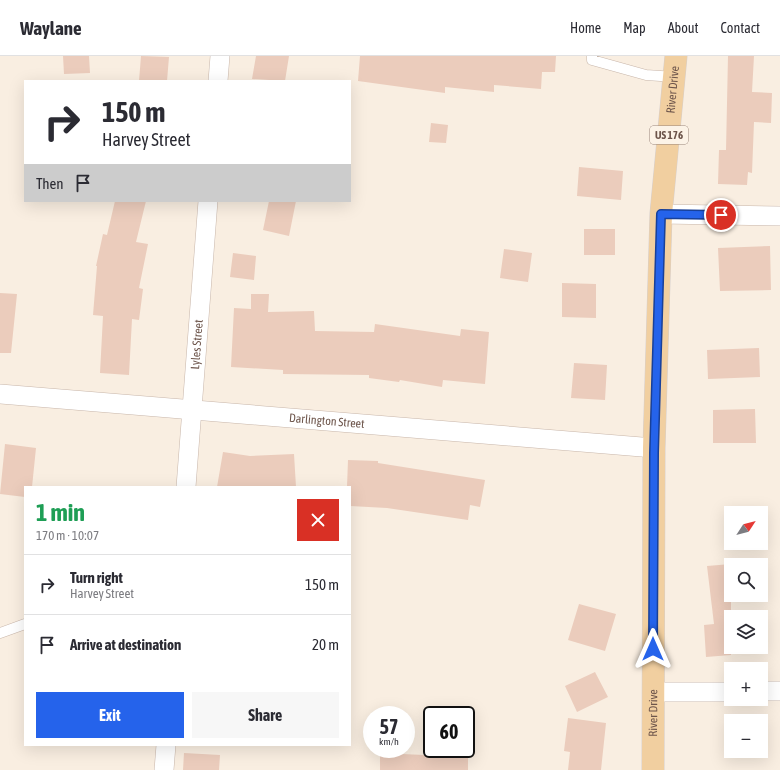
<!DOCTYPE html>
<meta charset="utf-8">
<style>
:root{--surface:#fff;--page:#f7f7f7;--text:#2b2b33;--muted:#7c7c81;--line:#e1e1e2;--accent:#2563eb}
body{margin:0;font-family:"Asap Condensed",sans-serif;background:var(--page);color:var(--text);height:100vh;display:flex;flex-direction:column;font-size:15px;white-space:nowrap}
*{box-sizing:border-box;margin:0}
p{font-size:13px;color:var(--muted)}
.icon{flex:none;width:22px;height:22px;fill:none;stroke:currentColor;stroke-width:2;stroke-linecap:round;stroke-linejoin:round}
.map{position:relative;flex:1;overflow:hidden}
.panel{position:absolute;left:24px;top:430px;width:327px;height:260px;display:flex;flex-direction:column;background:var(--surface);border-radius:0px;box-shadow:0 4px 16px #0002}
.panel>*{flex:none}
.top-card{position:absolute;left:24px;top:24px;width:327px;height:122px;border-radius:0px;box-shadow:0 4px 16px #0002;background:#fff;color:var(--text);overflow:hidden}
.needle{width:26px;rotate:54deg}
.fabs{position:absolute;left:724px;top:450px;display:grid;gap:8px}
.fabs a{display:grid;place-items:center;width:44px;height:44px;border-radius:0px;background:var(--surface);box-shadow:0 4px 16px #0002;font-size:20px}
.speed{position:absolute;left:363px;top:650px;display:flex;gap:8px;font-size:20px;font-weight:700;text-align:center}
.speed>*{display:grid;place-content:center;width:52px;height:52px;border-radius:50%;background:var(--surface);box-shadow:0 4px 16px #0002;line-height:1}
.speed small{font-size:10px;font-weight:400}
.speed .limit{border:2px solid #111;border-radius:6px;background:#fff;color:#111}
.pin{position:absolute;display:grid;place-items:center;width:34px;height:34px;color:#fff;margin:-17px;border:2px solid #fff;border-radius:50%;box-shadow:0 1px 4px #0007}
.me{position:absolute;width:44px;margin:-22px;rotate:0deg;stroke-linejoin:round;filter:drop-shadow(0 0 3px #0008)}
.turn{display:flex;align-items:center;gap:14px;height:84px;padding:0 12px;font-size:18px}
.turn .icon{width:52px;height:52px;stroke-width:2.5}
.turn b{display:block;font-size:28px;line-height:34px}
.then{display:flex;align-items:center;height:38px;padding:0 12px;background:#0003;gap:8px;font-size:15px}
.round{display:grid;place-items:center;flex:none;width:42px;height:42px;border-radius:0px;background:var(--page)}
.overview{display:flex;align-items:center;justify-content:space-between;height:68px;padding:0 12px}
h1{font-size:24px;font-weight:700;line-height:30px;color:#1e9e55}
.button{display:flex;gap:8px;margin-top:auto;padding:8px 12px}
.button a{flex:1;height:46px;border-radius:0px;background:var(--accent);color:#fff;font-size:16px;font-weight:700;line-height:46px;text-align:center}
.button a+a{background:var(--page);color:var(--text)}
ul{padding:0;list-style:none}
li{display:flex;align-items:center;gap:12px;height:60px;padding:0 12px;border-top:1px solid var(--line)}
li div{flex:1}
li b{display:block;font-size:15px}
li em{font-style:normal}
header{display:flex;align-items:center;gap:24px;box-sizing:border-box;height:56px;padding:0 20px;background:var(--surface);border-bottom:1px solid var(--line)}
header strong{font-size:19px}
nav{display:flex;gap:22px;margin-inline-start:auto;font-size:14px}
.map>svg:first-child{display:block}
.building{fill:#ebccbc}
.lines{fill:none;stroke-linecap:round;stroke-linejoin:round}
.lane-casing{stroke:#c8b6aa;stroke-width:11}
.street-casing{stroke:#c8b6aa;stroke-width:20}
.primary-casing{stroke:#d6cfcd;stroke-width:23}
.lane{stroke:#fff;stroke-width:10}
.street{stroke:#fff;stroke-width:19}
.primary{stroke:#f1cfa0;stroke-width:22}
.route-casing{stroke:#184099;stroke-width:10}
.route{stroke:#2563eb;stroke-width:7}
.labels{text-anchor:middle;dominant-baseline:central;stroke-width:3;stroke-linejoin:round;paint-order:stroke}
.shield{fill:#fcf3e7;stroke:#98847a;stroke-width:1}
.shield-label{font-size:11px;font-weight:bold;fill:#6d554b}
.street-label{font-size:12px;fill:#6d554b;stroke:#fcf3e7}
</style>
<header>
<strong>Waylane</strong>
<nav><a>Home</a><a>Map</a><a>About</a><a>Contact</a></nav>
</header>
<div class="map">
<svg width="780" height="714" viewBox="0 0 780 714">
<rect width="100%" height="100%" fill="#f9eee1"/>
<!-- building -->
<path class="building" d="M63,0H89L90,17L64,18Z
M141,0L169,1L167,25H139Z
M256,0H289L285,25L252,23Z
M360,0H556L555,16H542L541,33L494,29V36L445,31V37L358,25Z
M728,0H754L752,36L772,37L771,67L754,66L752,117L748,116L747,129L718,128L719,94H726Z
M431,67L448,69L446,87L429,86Z
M579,111L623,115L621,144L577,140Z
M115,145H146L136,186L148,188L139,232L143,233L139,264L132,263L129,319L100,317L103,260L93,259L97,210H96L103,178L107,179Z
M269,145H296L289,180L263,174Z
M584,173H615V199H584Z
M770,190L771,234L720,235L718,192Z
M504,193L532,197L528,226L500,222Z
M233,197L256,200L254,224L230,221Z
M562,227L596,228V262L562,261Z
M0,237L17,238L11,297H0Z
M251,238H269L268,256L314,255L315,275L374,276L375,268L460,280L461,273L489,276L485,328L443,324L442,331L400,324L399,326L369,322V319L283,318V314L231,311L234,252L251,253Z
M759,292L760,321L708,323L707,294Z
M574,307L607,309L605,344L571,342Z
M755,353L756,387H713V354Z
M5,388L36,392L32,431H25V441L0,438Z
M223,396L250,400L294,398L296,431H217Z
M348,404L378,405V407L485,424L480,451L470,449L468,464L387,452L350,450V431H347Z
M731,508V599L706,601L704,569L714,568L707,510Z
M579,548L616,558L605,595L568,584Z
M595,616L608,641L577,656L565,630Z
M568,662L606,667L601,714H568L570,696L564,695Z
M184,697L220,699L219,714H183Z
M380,697L468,701V714H380Z"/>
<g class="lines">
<!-- lane casing -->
<g class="lane-casing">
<path id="lane" d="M592,0V4L646,19L675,21
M0,577L25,568"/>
</g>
<!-- street casing -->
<g class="street-casing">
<g id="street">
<path d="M218,25L220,0"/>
<path d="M661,158L780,160"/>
<path id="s1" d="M0,338L654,392"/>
<path id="s2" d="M186,431L208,145"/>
<path d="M761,635H780"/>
<path d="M653,636H731"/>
<path d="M164,714L166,689"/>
</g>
</g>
<!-- primary casing -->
<g class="primary-casing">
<g id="primary">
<path id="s3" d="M653,714L654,392L661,158L676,0"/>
</g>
</g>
<!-- lane -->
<use href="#lane" class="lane"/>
<!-- street -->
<use href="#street" class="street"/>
<!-- primary -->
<use href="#primary" class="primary"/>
</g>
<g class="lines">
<!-- route casing -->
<g class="route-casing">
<path id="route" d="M653,593L654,397L661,158L721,159"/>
</g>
<!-- route -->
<use href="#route" class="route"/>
</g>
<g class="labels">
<!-- shield labels -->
<rect class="shield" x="650" y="70" width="38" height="18" rx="3"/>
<g class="shield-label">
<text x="669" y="79">US 176</text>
</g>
<!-- street labels -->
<g class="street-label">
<text stroke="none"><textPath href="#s3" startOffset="681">River Drive</textPath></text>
<text stroke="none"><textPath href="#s2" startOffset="143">Lyles Street</textPath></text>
<text stroke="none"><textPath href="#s1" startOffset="328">Darlington Street</textPath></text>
<text stroke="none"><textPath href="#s3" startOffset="57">River Drive</textPath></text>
</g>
</g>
</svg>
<div class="fabs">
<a><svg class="needle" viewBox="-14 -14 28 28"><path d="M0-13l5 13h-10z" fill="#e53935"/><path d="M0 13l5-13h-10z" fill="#7c7c81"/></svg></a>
<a><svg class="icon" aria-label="search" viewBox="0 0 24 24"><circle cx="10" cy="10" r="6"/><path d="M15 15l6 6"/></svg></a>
<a><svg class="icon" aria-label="layers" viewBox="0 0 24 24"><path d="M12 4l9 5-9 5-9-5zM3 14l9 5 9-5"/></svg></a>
<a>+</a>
<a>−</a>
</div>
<div class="speed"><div>57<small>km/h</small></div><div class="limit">60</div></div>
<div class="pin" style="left:721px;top:159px;background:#d93025"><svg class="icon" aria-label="arrive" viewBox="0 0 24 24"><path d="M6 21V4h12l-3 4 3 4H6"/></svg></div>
<svg class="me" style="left:653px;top:593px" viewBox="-20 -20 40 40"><path d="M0-17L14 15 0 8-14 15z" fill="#2563eb" stroke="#fff" stroke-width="4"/></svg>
<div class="top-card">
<div class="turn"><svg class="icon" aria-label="right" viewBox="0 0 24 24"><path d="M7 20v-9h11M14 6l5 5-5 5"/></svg><div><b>150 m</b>Harvey Street</div></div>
<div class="then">Then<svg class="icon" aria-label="arrive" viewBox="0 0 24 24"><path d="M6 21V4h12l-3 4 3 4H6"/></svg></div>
</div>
<section class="panel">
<div class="overview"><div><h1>1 min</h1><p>170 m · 10:07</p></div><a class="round" style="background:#d93025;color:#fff"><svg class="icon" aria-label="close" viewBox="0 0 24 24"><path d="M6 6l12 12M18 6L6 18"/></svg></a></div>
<ul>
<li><svg class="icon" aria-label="right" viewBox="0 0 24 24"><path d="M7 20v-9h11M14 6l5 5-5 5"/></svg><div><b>Turn right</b><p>Harvey Street</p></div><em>150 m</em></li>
<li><svg class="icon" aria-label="arrive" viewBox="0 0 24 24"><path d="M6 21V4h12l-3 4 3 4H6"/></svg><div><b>Arrive at destination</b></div><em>20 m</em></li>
</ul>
<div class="button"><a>Exit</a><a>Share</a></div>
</section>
</div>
